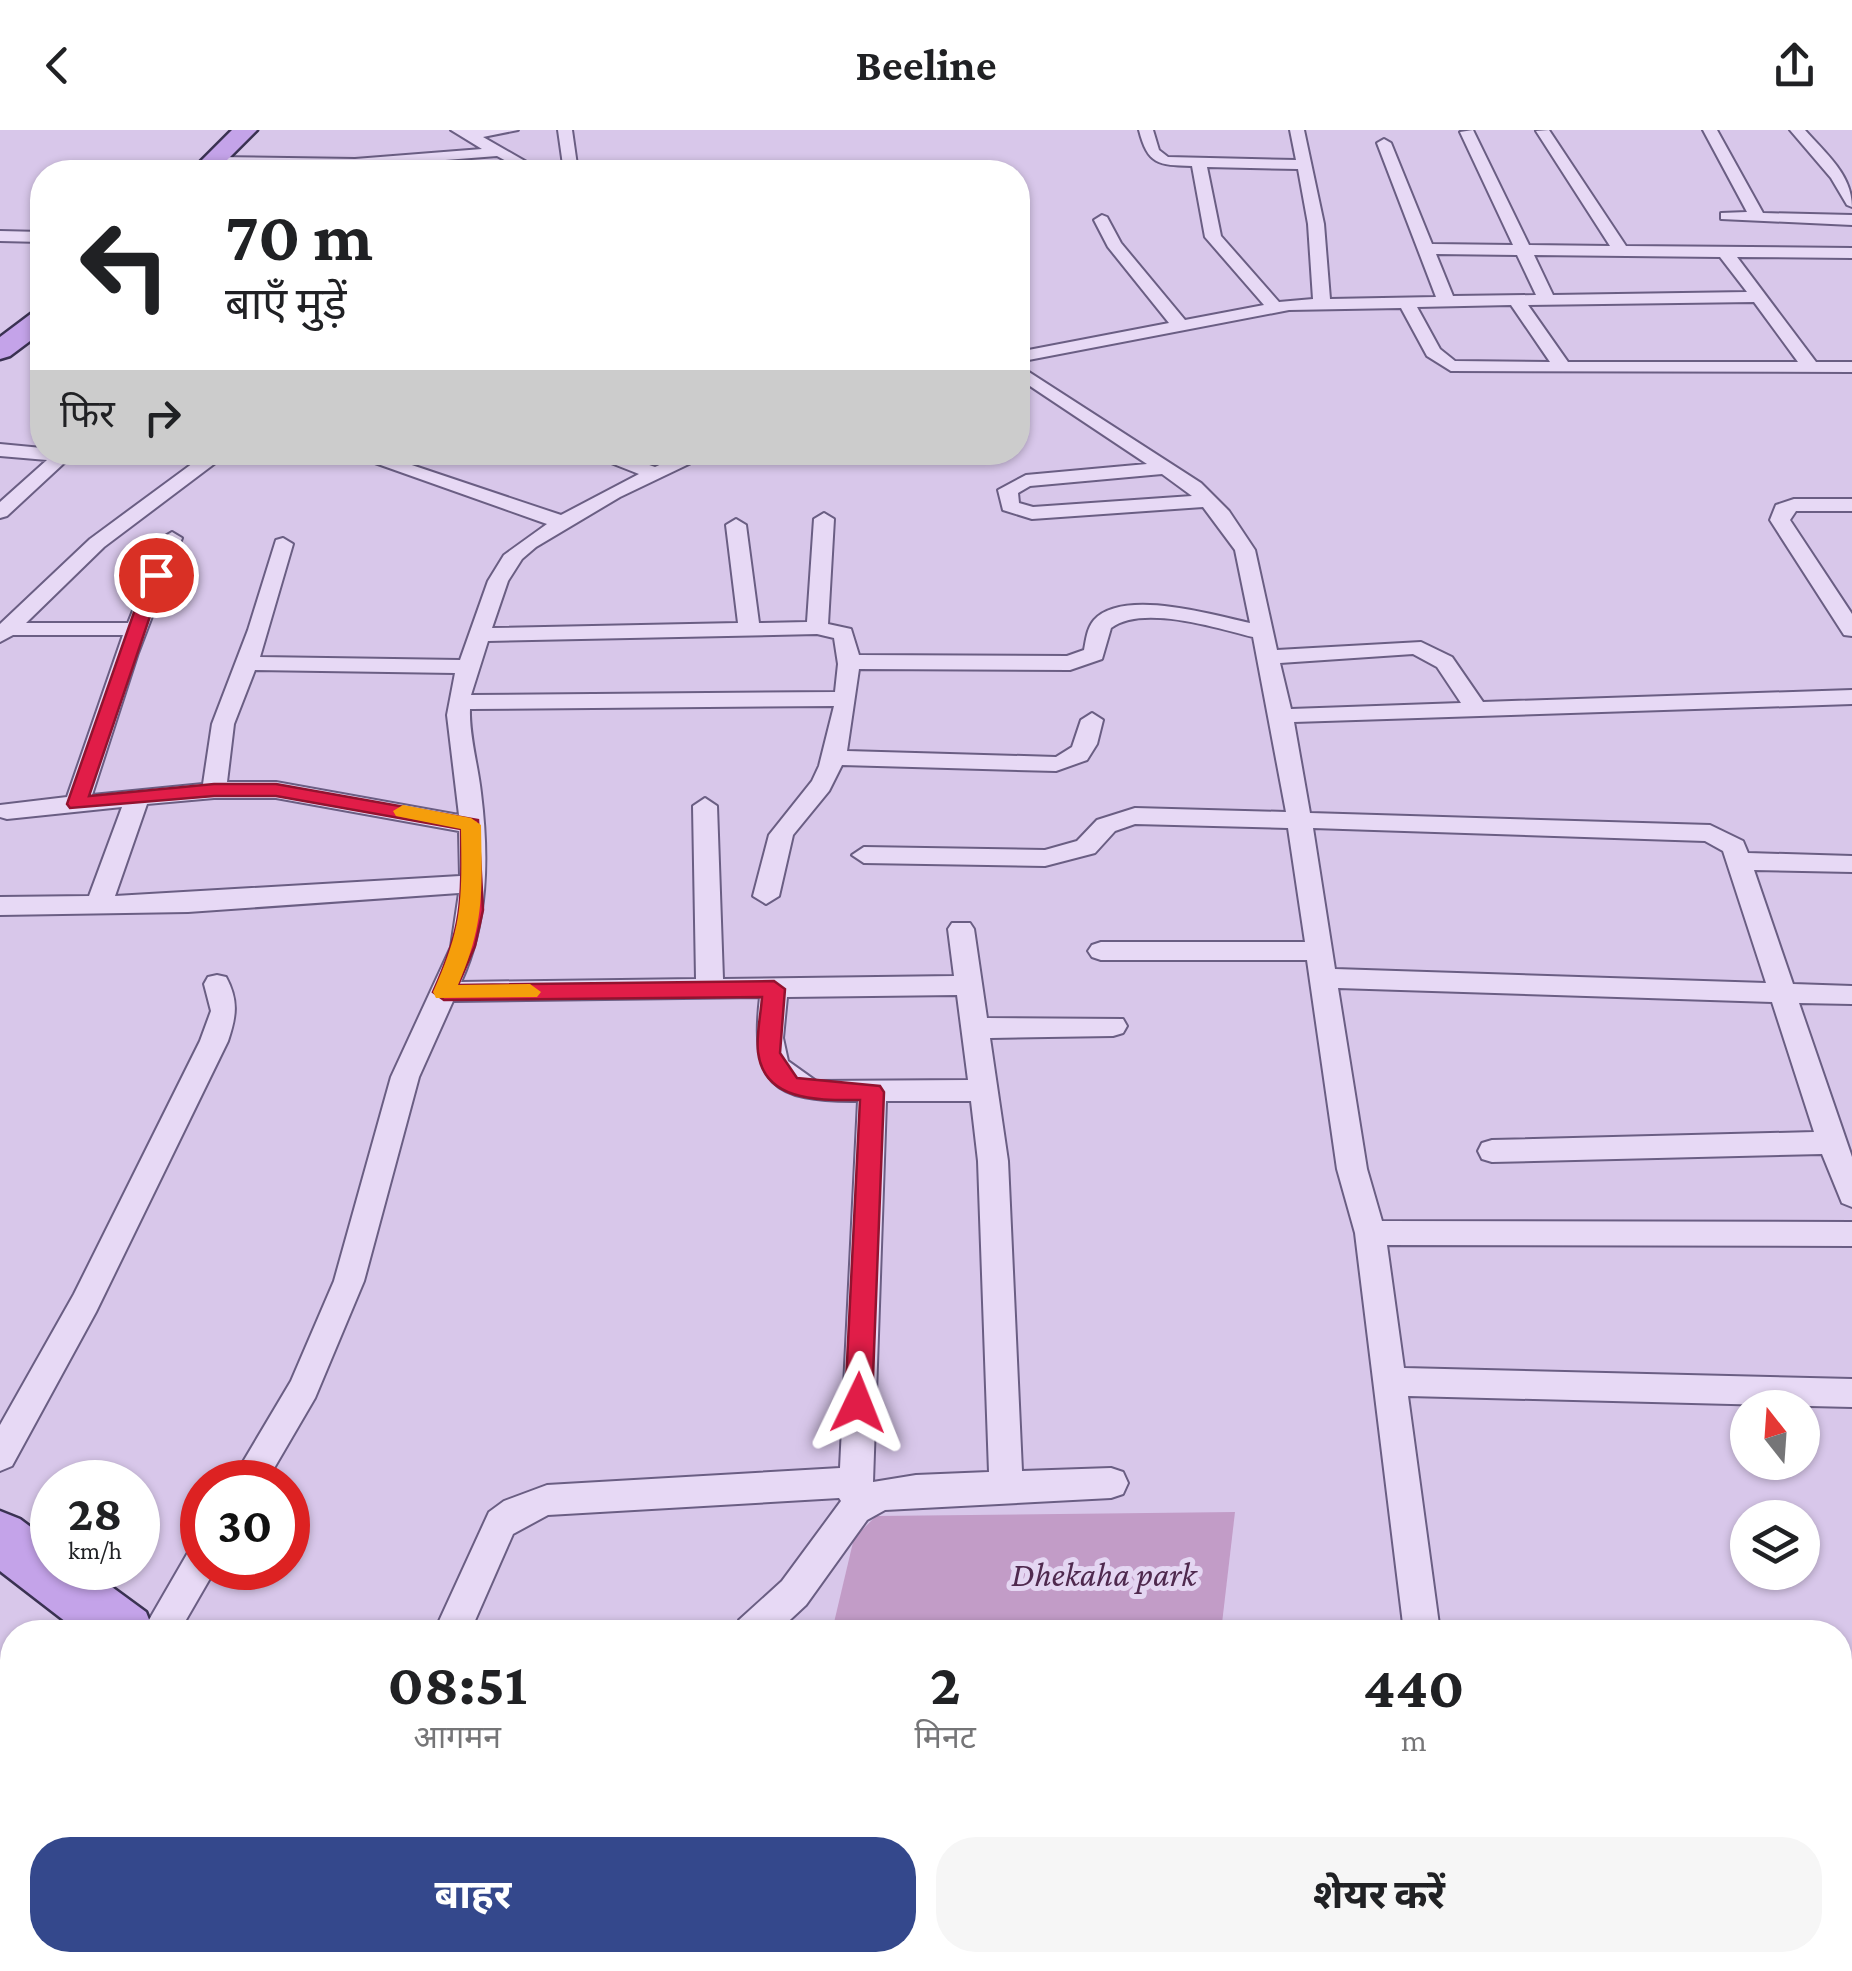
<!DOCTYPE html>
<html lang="hi">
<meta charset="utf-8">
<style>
:root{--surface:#fff;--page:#f6f6f6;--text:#202124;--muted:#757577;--accent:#34488c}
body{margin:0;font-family:"Crimson Pro","Noto Sans Devanagari",serif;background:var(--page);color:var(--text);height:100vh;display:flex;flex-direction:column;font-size:38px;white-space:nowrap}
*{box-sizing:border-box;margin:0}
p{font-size:32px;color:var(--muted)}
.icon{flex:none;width:55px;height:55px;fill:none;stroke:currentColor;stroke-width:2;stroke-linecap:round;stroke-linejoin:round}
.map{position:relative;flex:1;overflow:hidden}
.details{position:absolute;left:0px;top:1490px;width:1852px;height:352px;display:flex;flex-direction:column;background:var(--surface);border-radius:40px 40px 0 0;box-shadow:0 2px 8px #0004}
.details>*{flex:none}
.hud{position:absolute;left:30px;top:30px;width:1000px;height:305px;border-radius:40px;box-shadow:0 2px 8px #0004;background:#fff;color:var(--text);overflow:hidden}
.needle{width:65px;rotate:343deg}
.controls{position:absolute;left:1730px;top:1260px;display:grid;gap:20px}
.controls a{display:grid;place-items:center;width:90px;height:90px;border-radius:50%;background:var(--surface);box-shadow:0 2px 8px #0004;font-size:50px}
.speed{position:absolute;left:30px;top:1330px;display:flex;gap:20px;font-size:50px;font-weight:700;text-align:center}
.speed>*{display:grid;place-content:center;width:130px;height:130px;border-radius:50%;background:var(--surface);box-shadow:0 2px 8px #0004;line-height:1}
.speed small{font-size:25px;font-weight:400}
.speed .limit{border:15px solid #d22;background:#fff;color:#111}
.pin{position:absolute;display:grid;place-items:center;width:85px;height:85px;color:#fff;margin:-42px;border:5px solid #fff;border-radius:50%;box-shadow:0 2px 10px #0007}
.me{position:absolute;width:110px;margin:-55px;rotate:2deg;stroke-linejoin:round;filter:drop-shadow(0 0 8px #0008)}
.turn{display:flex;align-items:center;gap:35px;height:210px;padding:0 30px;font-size:45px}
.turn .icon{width:130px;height:130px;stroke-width:2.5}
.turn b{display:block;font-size:70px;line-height:85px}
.then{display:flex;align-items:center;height:95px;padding:0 30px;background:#0003;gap:20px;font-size:38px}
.eta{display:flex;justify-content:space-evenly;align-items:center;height:170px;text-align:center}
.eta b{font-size:60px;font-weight:700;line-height:70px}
.cta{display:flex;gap:20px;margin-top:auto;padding:20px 30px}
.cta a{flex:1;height:115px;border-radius:40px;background:var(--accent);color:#fff;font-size:40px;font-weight:700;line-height:115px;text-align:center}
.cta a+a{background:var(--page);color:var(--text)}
header{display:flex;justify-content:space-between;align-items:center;height:130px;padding:0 30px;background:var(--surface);font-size:45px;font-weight:700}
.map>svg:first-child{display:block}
.green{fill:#c29cc7}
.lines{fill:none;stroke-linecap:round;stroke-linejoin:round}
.minor-casing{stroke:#6a5e83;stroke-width:4}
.primary-casing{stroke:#3a3252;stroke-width:5}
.minor{fill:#e7d9f5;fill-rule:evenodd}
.primary{fill:#c4a3e9;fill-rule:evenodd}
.route{fill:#e11d48;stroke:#92132f;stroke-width:2.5}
.slow{fill:#f59e0b}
.labels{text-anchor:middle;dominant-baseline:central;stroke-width:10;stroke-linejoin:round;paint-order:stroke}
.near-park-label{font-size:35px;font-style:italic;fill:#4f294e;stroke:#e4d6f2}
</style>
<header><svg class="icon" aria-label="back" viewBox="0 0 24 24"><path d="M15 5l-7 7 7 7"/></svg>Beeline<svg class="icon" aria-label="share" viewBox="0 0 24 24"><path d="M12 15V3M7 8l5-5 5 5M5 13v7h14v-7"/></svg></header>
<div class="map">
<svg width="1852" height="1841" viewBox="0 0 1852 1841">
<rect width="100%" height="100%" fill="#d8c7ea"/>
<!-- green -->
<path class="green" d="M1235,1382L1221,1502L832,1501L854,1408L876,1386Z"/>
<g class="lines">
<!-- minor casing -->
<g class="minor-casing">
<path id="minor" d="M451,0H518L483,7L544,42H527L497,26L355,37L214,35L207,31L214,27L355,29L482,19Z
M558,0H572L578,42H564Z
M1139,0H1153L1159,20L1168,27L1296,30L1290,0H1304L1324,94L1330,169L1436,167L1377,13L1384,9L1391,13L1432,114L1513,115L1460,2L1473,0L1529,115L1610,116L1536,1L1549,0L1626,116L1852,118V128L1737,127L1816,232H1852V242L1451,241L1427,226L1401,178L1289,180L1018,232V222L1169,193L1108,117L1094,90L1102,85L1107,87L1121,113L1185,190L1264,175L1205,107L1192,36C1158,35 1148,35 1139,0ZM1207,37L1298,39L1308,94L1313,169L1279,172L1221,106ZM1436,124L1517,125L1536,165L1453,166ZM1534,125L1720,127L1747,162L1553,165ZM1754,172L1798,232H1568L1528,175ZM1511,175L1550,232L1455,231L1440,219L1417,177Z
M1703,0H1717L1763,83L1852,85V95L1721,89V83L1747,82Z
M1790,0H1805C1825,23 1852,44 1852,77L1847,75L1831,48Z
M0,101L42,102V112L0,111Z
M1018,235L1201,353L1229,381L1255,420L1277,520L1421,512L1452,527L1483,572L1852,560V574L1294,592L1310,683L1710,695L1743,711L1748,723L1852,726V742L1754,740L1793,854L1852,856V874L1799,873L1852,1027V1077L1842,1073L1822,1024L1492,1032L1482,1029L1478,1021L1482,1013L1492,1010L1814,1002L1772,872L1338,858L1367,1039L1382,1091L1852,1092V1116L1387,1115L1404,1238L1852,1249V1277L1408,1266L1440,1502H1404L1355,1103L1337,1039L1307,830H1101L1092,827L1088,821L1092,815L1101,812H1305L1288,698L1135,694L1115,701L1095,723L1045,736L864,733L852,725L864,717L1045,720L1077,711L1097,690L1135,678L1286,682L1253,507C1217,498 1142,474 1111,498L1102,529L1070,540L859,539L847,621L1056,627L1072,617L1081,590L1092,583L1103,590L1097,614L1087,630L1056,641L842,635L829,661L793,705L779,766L766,774L753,766L769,705L812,651L819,636L834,576L470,579C469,606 478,635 481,663C489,727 488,793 461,852L696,849L693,676L705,668L717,676L723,849L954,846L948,799L952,793H970L974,799L987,888L1123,889L1127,896L1123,903L1113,906L990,908L1008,1031L1022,1341L1111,1338L1123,1342L1128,1353L1123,1364L1111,1368L885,1380L867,1390L806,1475L777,1502H734L739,1490L782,1451L841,1371L839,1368L548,1385L513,1404L470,1502H434L489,1382L504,1371L547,1355L840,1338L858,971C772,972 750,954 760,867L453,871L419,947L364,1151L315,1268L266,1352H231L291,1251L334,1151L391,947L451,817L459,763L188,782L0,785V767L89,766L122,677L7,689L0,687V675L67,667L123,505H13L0,512V494L90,409L208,322H230L104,417L26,493H128L162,408L172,402L182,408L138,523L92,665L203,654L212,594L248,500L276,410L283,408L293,414L260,527L460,530L488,451L504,425L547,394L344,322H373L561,385L639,344L583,322H612L655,337L688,322H714L620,367L536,417L522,429L508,451L492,498L738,493L726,395L736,389L746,395L759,493L807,492L814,389L824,383L834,389L828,494L851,499L859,525L1067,526L1084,520C1086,510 1087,498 1094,490C1123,458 1213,485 1250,493L1235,420L1203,377L1032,389L1003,380L998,360L1026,345L1147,334L1018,248ZM1162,344L1192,366L1033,377L1019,373L1018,363L1030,356ZM817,504L834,508L838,534L835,562L471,565L488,511ZM1413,524L1437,537L1461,573L1291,579L1280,533ZM255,540L455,543L447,585L459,685L276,652H227L234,594ZM214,668H276L459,701L460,746L115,766L147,674ZM1313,698L1705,711L1723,721L1766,853L1335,839ZM957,865L968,950L816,951L788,931L783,908L787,867ZM886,971H971L978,1031L989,1342L916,1345L873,1352Z
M0,314L42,318V322H76L7,386L0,388V372L47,330L0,326Z
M1794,369H1852V381H1796L1790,390L1852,484V506L1844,505L1770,390L1776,375Z
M217,845L226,847C239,871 236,887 228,911L96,1182L12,1336L0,1341V1295L74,1164L200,911L211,881L204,854L208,847Z
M202,1414V1438H216L179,1502H142L190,1419Z
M1840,1568H1852V1604H1840Z
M405,1830H446L442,1841H401Z
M1453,1830H1493L1495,1841H1455Z"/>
</g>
<!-- primary casing -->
<g class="primary-casing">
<path id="primary" d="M232,0H257L215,42H190Z
M42,181V202L10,226L0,229V207L32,183Z
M0,1381L20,1389L52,1413V1438H86L146,1482L154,1502H79L0,1441Z
M12,1791V1830H43L38,1841H0V1792Z
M1048,1830H1234L1238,1841H1052Z"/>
</g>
<!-- minor -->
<use href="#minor" class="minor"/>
<!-- primary -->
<use href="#primary" class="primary"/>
</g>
<!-- route -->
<path class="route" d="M156,440L164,445L89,666L214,654H276L478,690L483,780L475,816L458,855L774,851L785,859L780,923L797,948L880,956L884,962L872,1273L868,1281L858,1285L849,1281L845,1273L860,970C822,970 764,973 758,922C756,905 761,884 762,867L444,870L433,862C463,796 462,771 461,699L276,666H214L70,678L67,674L147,445Z"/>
<!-- slow -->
<path class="slow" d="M403,675L471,688L481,695C482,760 485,793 458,855L530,854L541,862L537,867L436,868L433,862C463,796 462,771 461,699L396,686L393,681Z"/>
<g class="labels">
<!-- near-park labels -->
<g class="near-park-label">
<text x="1104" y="1444">Dhekaha park</text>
</g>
</g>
</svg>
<div class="controls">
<a><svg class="needle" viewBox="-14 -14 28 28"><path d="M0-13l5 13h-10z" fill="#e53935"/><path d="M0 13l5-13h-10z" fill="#757577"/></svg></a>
<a><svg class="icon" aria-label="layers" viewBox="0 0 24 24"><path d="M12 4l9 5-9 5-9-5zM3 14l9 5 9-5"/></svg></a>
</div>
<div class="speed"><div>28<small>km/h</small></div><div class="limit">30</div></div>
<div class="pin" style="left:156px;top:445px;background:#d93025"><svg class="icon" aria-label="arrive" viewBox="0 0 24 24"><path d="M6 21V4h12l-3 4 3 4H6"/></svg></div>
<svg class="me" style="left:858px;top:1273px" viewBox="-20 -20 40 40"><path d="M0-17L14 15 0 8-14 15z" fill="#e11d48" stroke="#fff" stroke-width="4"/></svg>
<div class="hud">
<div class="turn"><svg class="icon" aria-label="left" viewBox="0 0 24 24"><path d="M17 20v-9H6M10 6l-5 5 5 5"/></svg><div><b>70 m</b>बाएँ मुड़ें</div></div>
<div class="then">फिर<svg class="icon" aria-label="right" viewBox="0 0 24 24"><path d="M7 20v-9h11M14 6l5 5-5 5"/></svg></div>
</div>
<section class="details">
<div class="eta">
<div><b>08:51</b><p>आगमन</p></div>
<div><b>2</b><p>मिनट</p></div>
<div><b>440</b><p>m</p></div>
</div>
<div class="cta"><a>बाहर</a><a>शेयर करें</a></div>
</section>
</div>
